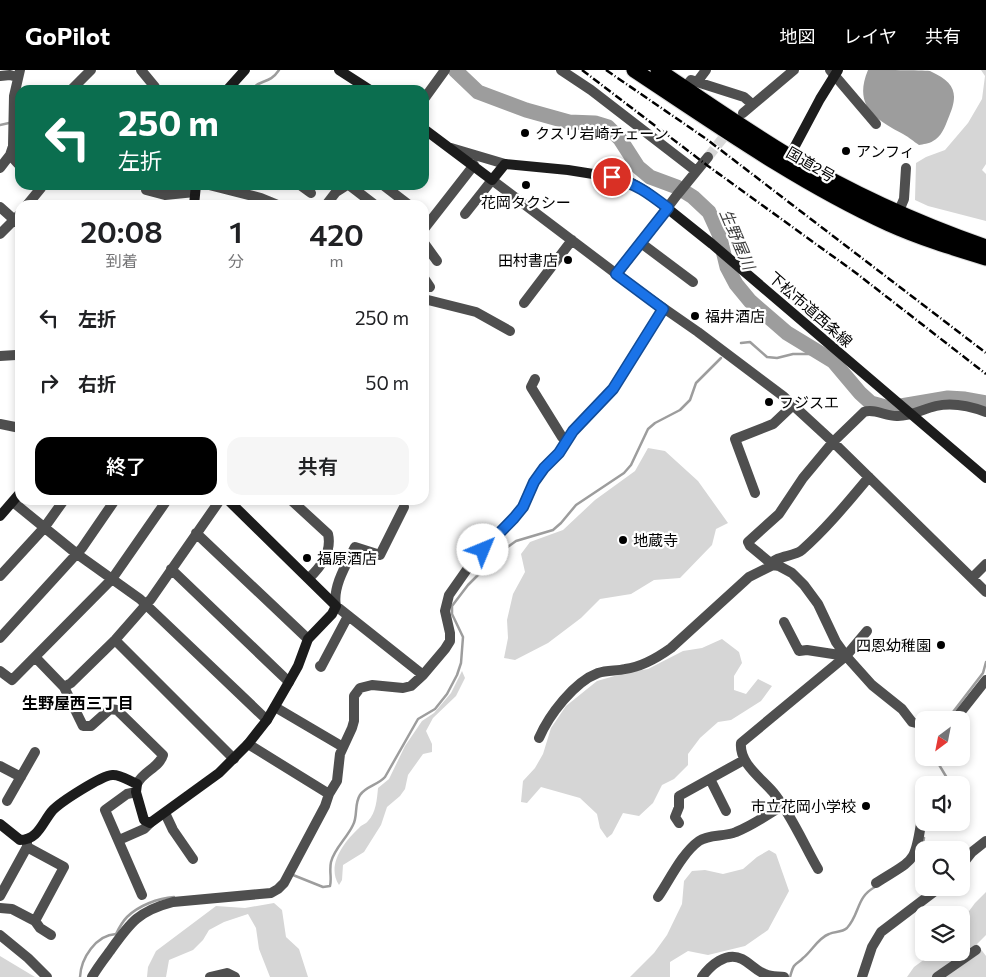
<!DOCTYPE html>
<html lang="ja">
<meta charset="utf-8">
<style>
:root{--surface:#fff;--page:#f6f6f6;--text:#202124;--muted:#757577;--accent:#000}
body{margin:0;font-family:Commissioner,"Noto Sans JP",sans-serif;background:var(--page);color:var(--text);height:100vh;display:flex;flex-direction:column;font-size:19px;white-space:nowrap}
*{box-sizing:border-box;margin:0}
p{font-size:16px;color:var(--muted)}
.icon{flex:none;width:28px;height:28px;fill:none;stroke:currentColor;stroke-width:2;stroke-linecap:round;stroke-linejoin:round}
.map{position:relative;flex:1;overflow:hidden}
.sheet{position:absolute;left:15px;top:130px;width:414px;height:305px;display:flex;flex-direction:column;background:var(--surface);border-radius:15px;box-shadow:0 2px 8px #0003}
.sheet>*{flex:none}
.banner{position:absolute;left:15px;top:15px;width:414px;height:105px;border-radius:15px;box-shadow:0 2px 8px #0003;background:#0b6e4f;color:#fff;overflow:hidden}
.needle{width:32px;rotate:212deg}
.tools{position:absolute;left:915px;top:641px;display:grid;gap:10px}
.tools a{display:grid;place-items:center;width:55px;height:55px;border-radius:10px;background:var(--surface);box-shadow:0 2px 8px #0003;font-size:25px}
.pin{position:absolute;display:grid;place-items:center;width:42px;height:42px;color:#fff;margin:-21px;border:2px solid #fff;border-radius:50%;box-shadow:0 1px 5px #0007}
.me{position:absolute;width:55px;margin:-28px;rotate:45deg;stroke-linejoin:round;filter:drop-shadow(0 0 4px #0008)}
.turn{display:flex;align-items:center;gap:18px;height:105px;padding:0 20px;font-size:22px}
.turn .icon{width:65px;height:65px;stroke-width:2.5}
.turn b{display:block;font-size:35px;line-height:42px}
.eta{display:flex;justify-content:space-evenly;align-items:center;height:85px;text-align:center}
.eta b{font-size:30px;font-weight:600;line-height:35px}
.cta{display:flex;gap:10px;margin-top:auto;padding:10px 20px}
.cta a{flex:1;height:58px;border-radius:15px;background:var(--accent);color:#fff;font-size:20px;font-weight:600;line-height:58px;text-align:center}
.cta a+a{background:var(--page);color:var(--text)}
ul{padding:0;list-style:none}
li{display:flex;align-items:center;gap:15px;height:65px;padding:0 20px}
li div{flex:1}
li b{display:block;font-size:19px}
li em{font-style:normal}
header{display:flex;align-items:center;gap:30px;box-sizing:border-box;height:70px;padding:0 25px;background:var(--accent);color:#fff}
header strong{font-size:24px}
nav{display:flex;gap:28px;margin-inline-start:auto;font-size:18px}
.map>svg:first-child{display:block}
.green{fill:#d6d6d6}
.water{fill:#9d9d9d}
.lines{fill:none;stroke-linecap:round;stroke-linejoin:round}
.stream{stroke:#9d9d9d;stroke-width:2.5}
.river{stroke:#9d9d9d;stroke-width:15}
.street-tunnel{stroke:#d9d9d9;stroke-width:10;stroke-dasharray:10 5;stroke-linecap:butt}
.highway-casing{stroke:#dbdbdb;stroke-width:17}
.street{stroke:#4f4f4f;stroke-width:10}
.secondary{stroke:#1c1c1c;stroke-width:10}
.highway{stroke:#000;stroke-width:15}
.rail{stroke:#000;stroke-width:2.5;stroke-dasharray:8 2.5 1 2.5;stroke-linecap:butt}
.route-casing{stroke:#114b97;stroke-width:12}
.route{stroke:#1a73e8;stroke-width:9}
.poi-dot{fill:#000;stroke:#fff;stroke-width:2}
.labels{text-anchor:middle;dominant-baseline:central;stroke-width:4.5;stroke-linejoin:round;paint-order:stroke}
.poi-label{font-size:15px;fill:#000;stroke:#fff;text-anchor:start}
.street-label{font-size:15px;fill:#000;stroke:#fff}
.water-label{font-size:16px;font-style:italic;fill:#3e3e3e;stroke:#fff}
.neighbourhood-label{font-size:16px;font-weight:bold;fill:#000;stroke:#fff}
</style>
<header>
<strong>GoPilot</strong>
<nav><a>地図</a><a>レイヤ</a><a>共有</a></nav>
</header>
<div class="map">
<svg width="986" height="907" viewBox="0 0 986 907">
<rect width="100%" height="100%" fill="#fff"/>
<!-- green -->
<path class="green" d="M981,0H986V94L982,100L986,104V151L928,136L915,130L916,93L926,87L945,80L968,53L982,29L985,6Z
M648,378L665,381L698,411L728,453L716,459L712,475L680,508L654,510L631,524L600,529L581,548L548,573L515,590L504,588L508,568L507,550L513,524L525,502L521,484L530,472L563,460L595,430L635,401Z
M722,569L739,582L742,593L734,606V620L746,624L758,609L772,616L761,631L731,650L718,652L700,668L688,684V695L674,709L662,715L653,733L639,746L623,743L612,764L607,768L600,758L597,744L580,728L541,717L527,733L521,732L523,711L535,698L543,684L551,658L566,636L597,611L625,603L648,599L683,581L702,578Z
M462,601L465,608L456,626L433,648L426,661L432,674V682L423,684L408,705L405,719L400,726L387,737L381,755L364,782L343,795L342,810L339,815C326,795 344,772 359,758C361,755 366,754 368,751C376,743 377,729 378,718L389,709L405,676L422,651L434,643L451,623Z
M769,780L776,784L789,821L768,860L745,876L708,885L688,881L670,892V907H630L654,883L667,865L682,834L684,811L692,801L705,800L723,804L743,799L757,787Z
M986,822V865L977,874L986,886V907H907L914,897L933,883L961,882V852L975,833Z
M274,833L282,840L286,867L299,879L308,907H270L259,879L256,858L248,844L224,852L209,860L203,870L193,880L169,890L166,907H147L148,897L156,881L216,836L245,838Z
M0,886L35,907H0Z"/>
<!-- water -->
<path class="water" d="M868,0C880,0 921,0 930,1C956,13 959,24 948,49C945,57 941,67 933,71C929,74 923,74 919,75C913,71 910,68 903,64C875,49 853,36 868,0Z
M962,325L986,329V338L968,332L948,328Z"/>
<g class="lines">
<!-- stream -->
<path class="stream" d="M251,20C261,8 269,15 279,0
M0,55L9,53
M741,273L750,272L767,287L777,288L793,284H821
M927,650L934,644L953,642L983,603L986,592
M935,688L947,708V715
M919,784L922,778L924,768
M293,805L323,817L330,816C332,808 329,801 331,792C334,779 347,768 353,755C358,746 354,734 360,725C366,716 378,715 385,707L418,649L435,639L447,624L457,605L461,593L463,567L452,544V536L468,515L502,481L516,471L553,460L561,453L576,435L624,403L631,395L648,359L655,353L680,340L690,330L696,313L721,288
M80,907C81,888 96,865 116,864C119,858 122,852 127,847C138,836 158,828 174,827
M790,907C791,904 792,899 794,896C796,893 801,891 803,888C812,881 818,868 829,864C835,861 841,863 847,858C860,844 856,827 875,817"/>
<!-- river -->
<path class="river" d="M455,0L478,22L526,40L569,52L595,53L608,57L620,69L638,97L650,107L677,117L693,127L709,142L719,164L727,197L736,214L750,231L787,263L833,291L860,323L871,333L889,338L948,328L965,329L986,333"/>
<!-- street-tunnel -->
<path class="street-tunnel" d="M708,87L730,59"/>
<!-- highway casing -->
<g class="highway-casing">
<path id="highway" d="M634,0C717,55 798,112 889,154C920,168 953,178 986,188
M658,0C701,29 744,59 789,86C851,123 917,153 986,177"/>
</g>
<!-- street -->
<path class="street" d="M141,0L155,17
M561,0L591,20L696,101
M830,0L876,54
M0,6L10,5L17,7
M697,12L706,0
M685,18L691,10L697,12L744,27L752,34
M71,20L91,0
M424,29L445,0
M743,43L794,0
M451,78L505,94
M20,81L10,85L20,96
M0,98L10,85L13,76L14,26L20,0
M209,115L261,128L278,135
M300,115L311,123
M349,115L375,135
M383,115L409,135
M146,120L165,125L195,122
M27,135L41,118L38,115
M326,135L336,122L347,115
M0,137L19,154
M898,143L904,129L906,98
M465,144L492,110L639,221L698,262L783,326L833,372L986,522
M424,159L474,95
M0,164L20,144
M424,173L437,191
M641,173L693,212
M617,204L677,125L708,87
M424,208L430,217
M424,229L476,242L510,261
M524,233L572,170
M0,286L16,285
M535,309L531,317L562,367L566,371
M0,354L20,358
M755,423L735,369L773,354L793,335
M291,430L328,464C332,481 321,497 309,508
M13,432L77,484L140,529L267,650
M404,437L380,485L355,477C347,493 332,517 336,536L423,605
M196,463L308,569
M771,494C777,485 794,487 802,480C827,458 848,432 869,407
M773,495L750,476L748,472L779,444L803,408L833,372L864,342C874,338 887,347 898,346C912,346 923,339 936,336C953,332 970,336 986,342
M171,499L289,612
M0,506L44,458L64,430
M972,508L986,494
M784,552L799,581L807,580L846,586
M0,568L82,478L115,430
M115,570L234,689
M36,588L64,617L83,656H91L110,639L117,640L163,685C159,698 143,701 137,714
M320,596L321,597L348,546
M0,601L12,610L112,509L167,430
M64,617L71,613L115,570L151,529L220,430
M275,637L343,677
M952,650L956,648L986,610
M539,668C549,645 574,612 598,603C607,600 617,601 625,599C642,597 657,588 671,578L749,507L773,495L779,496L792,503L804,515L818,534L836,572L846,586L872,615L902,639L912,652L924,655
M248,674L329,724
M0,696L21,707
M710,709L726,741
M136,722L127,724L105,740L142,825
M7,731L35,682
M165,743L173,760L193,789
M679,753L675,747L679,737V726L744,690
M119,770L144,759L150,753
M961,796L972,782L986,771
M818,799C804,775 791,744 773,722C761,708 739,693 741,673L846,586L867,561
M876,813C915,788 915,795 922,747
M0,826L27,777V772
M658,827C669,811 682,783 699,771C709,764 724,767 736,762C752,756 767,745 782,736
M0,838L12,839L35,851L64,797L27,777
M35,851L40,858L51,865
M0,865L28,888L47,907
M92,907C97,898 104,889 110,881C130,853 138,841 173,832L271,823L278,819L284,813L325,736L329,724L337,711L340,684L352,658L354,651V626L360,618L372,615L403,618L411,616L423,605L445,579L450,571V563L445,541L449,525L475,488L514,448L523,437L534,412L544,398L559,383L573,361L613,319L663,239
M210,907L227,903L235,907
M702,907C710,896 726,881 742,889C750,893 756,901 765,904C771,907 778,906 784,907
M862,907L872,877L881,862L939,818
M937,907L976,880"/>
<!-- secondary -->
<path class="secondary" d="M339,0L370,20
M227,20L245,0
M424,59L492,110L505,94L568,100L612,107L632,113L647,122L712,174L986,408
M787,91L820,29L838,0
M194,135L196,115
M0,446L20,423
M0,754L20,770C38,770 42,753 52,741C60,732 101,706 112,705C120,704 129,711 137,714L136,722L144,750L150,753L219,703L248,674L267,650L289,612L298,596L308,569L332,544L336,536L228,430"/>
<!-- highway -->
<use href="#highway" class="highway"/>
<!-- rail -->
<path class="rail" d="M582,0L708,96L856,203L986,304
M606,0L705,68L986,283"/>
</g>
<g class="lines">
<!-- route casing -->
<g class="route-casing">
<path id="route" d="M483,480L514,448L523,437L534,412L544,398L559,383L573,361L613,319L663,239L616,204L668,138C647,122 638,115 612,107"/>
</g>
<!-- route -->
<use href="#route" class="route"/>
</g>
<!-- markers -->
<g class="poi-dot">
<circle cx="525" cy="63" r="5"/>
<circle cx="846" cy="81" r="5"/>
<circle cx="526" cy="115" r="5"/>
<circle cx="568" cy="190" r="5"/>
<circle cx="695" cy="246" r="5"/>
<circle cx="769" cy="332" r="5"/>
<circle cx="623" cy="470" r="5"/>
<circle cx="307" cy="488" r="5"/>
<circle cx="941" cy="575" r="5"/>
<circle cx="866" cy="736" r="5"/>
</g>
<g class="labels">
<!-- poi labels -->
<g class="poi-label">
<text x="535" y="63">クスリ岩崎チェーン</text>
<text x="856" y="81">アンフィ</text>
<text x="526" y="132" text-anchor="middle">花岡タクシー</text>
<text x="558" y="190" text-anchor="end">田村書店</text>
<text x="705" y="246">福井酒店</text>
<text x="779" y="332">フジスエ</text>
<text x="633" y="470">地蔵寺</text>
<text x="317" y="488">福原酒店</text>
<text x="931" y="575" text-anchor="end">四恩幼稚園</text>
<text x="856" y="736" text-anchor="end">市立花岡小学校</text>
</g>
<!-- street labels -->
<g class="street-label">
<text transform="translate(811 94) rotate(30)">国道2号</text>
<text transform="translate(811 239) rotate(41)">下松市道西条線</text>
</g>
<!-- water labels -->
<g class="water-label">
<text transform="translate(738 169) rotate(67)">生野屋川</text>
</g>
<!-- neighbourhood labels -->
<g class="neighbourhood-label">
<text x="78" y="632">生野屋西三丁目</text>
</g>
</g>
</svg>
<div class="tools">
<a><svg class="needle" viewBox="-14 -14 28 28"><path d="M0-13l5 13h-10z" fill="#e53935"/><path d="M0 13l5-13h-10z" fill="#757577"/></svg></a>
<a><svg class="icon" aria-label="sound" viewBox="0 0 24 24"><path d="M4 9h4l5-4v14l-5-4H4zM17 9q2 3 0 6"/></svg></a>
<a><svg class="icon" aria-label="search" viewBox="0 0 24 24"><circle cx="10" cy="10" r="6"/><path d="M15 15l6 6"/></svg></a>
<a><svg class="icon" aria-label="layers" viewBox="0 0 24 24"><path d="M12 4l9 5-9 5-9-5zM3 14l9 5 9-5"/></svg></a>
</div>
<div class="pin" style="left:612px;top:107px;background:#d93025"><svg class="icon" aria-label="arrive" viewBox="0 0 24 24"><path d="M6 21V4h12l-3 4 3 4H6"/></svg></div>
<svg class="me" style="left:483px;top:480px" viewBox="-20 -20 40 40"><circle r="19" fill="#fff"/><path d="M0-13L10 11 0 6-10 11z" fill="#1a73e8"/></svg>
<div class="banner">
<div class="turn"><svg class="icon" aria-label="left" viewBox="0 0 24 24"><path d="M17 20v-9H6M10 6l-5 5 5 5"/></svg><div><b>250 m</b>左折</div></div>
</div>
<section class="sheet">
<div class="eta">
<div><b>20:08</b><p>到着</p></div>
<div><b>1</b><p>分</p></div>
<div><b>420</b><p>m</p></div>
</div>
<ul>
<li><svg class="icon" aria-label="left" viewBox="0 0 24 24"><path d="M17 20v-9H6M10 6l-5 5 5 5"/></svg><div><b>左折</b></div><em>250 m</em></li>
<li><svg class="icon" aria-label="right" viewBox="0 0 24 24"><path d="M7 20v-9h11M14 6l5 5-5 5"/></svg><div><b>右折</b></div><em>50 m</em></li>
</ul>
<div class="cta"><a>終了</a><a>共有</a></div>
</section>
</div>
